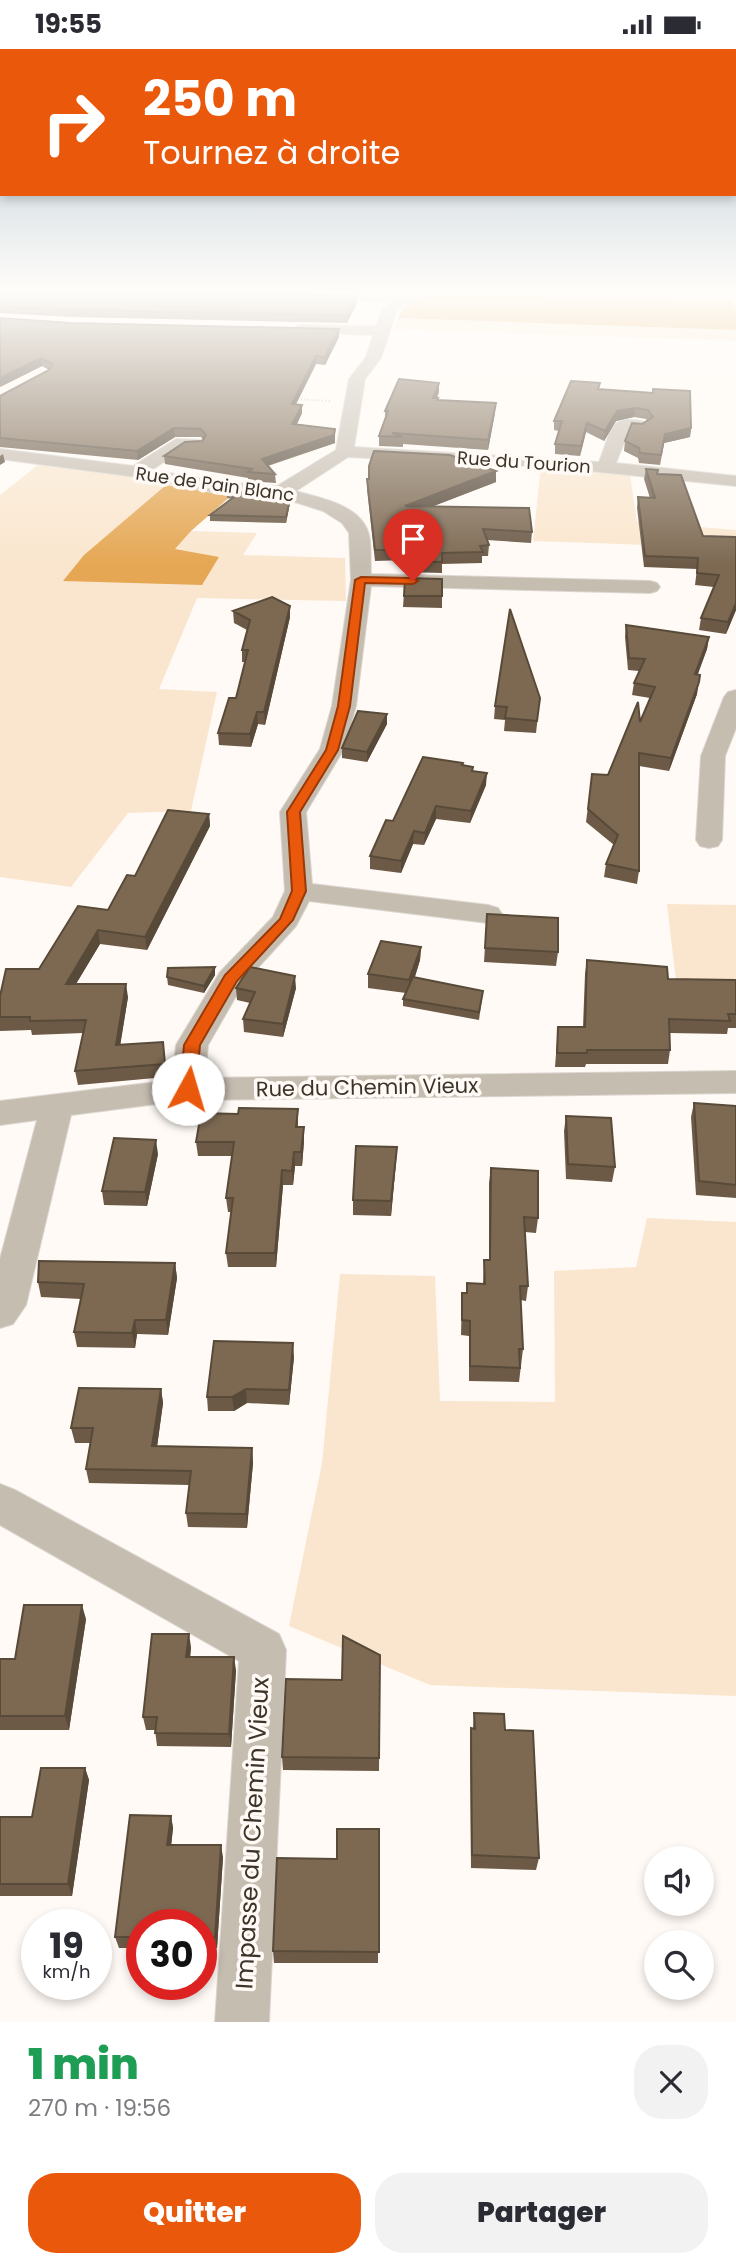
<!DOCTYPE html>
<html lang="fr">
<meta charset="utf-8">
<style>
:root{--surface:#fff;--page:#f2f2f3;--text:#2b2b33;--muted:#7c7c81;--accent:#ea580c}
body{margin:0;font-family:Poppins,sans-serif;background:var(--page);color:var(--text);height:100vh;display:flex;flex-direction:column;font-size:26px;white-space:nowrap}
*{box-sizing:border-box;margin:0}
p{font-size:23px;color:var(--muted)}
.icon{flex:none;width:38px;height:38px;fill:none;stroke:currentColor;stroke-width:2;stroke-linecap:round;stroke-linejoin:round}
.map{position:relative;height:1973px;overflow:hidden}
.details{display:flex;flex-direction:column;background:var(--surface);flex:1}
.details>*{flex:none}
.hud{position:absolute;left:0px;top:0px;width:737px;height:147px;box-shadow:0 4px 10px #0003;background:#ea580c;color:#fff;overflow:hidden}
.fabs{position:absolute;left:644px;top:1797px;display:grid;gap:14px}
.fabs a{display:grid;place-items:center;width:70px;height:70px;border-radius:50%;background:var(--surface);box-shadow:0 4px 10px #0003;font-size:35px}
.speed{position:absolute;left:21px;top:1860px;display:flex;gap:14px;font-size:35px;font-weight:700;text-align:center}
.speed>*{display:grid;place-content:center;width:91px;height:91px;border-radius:50%;background:var(--surface);box-shadow:0 4px 10px #0003;line-height:1}
.speed small{font-size:18px;font-weight:400}
.speed .limit{border:10px solid #d22;background:#fff;color:#111}
.pin{position:absolute;display:grid;place-items:center;width:60px;height:60px;color:#fff;margin:-72px -30px;border-radius:50% 50% 50% 0;rotate:-45deg;box-shadow:0 0 7px #0007}
.pin .icon{rotate:45deg}
.me{position:absolute;width:77px;margin:-38px;rotate:6deg;stroke-linejoin:round;filter:drop-shadow(0 0 5px #0008)}
.turn{display:flex;align-items:center;gap:24px;height:147px;padding:0 28px;font-size:32px}
.turn .icon{width:91px;height:91px;stroke-width:2.5}
.turn b{display:block;font-size:49px;line-height:60px}
.round{display:grid;place-items:center;flex:none;width:74px;height:74px;border-radius:28px;background:var(--page)}
.head{display:flex;align-items:center;justify-content:space-between;height:119px;padding:0 28px}
h1{font-size:42px;font-weight:800;line-height:52px;color:#1e9e55}
.cta{display:flex;gap:14px;margin-top:auto;padding:14px 28px}
.cta a{flex:1;height:80px;border-radius:28px;background:var(--accent);color:#fff;font-size:28px;font-weight:800;line-height:80px;text-align:center}
.cta a+a{background:var(--page);color:var(--text)}
.status{display:flex;justify-content:space-between;align-items:center;height:49px;padding:0 35px;background:var(--surface);direction:ltr}
.status svg{height:19px;fill:currentColor}
.map>svg:first-child{display:block}
.green{fill:#fae6ce}
.forest{fill:#e5a754}
.lines{fill:none;stroke-linecap:round;stroke-linejoin:round}
.minor-casing{stroke:#dcd6d0;stroke-width:2}
.path{stroke:#c1bbb4;stroke-width:2;stroke-dasharray:1 2.5;stroke-linecap:butt}
.minor{fill:#c6bdb1;fill-rule:evenodd}
.wall{fill:#6c5a47}
.shaded-wall{fill:#584a39}
.building{fill:#7d6952;stroke:#584a39;stroke-width:2}
.route{fill:#ea580c;stroke:#983908;stroke-width:2}
.labels{text-anchor:middle;dominant-baseline:central;stroke-width:7;stroke-linejoin:round;paint-order:stroke}
.far-street-label{font-size:18px;fill:#3c3429;stroke:#fffaf5}
.street-label{font-size:21px;fill:#3c3429;stroke:#fffaf5}
.near-street-label{font-size:24px;fill:#3c3429;stroke:#fffaf5}
</style>
<div class="status"><b>19:55</b><svg viewBox="0 0 49 12"><path d="M0 12V9h3v3zM5 12V6h3v6zM10 12V3h3v9zM15 12V0h3v12zM26 1h20v11H26zM47 4h2v5h-2z"/></svg></div>
<div class="map">
<svg width="736" height="1973" viewBox="0 0 736 1973">
<rect width="100%" height="100%" fill="#fffaf5"/>
<!-- green -->
<path class="green" d="M441,241H736V260L731,251L428,245Z
M398,269L736,281V292L392,280Z
M38,416L128,427L166,436L84,506L174,501L191,482L257,484L243,506L345,509L346,552L197,549L159,640L217,643L191,762L128,764L71,838L0,828V446Z
M541,416L630,425L637,473L736,481V499L533,492Z
M667,855L736,856V932H676Z
M647,1169L736,1173V1647L430,1636L289,1577L322,1414L340,1225L435,1227L440,1352L555,1353L554,1222L636,1218Z"/>
<!-- forest -->
<path class="forest" d="M428,245L731,251L736,260V281L398,269L407,252Z
M166,436L232,446L191,482L175,500L219,508L202,536L63,532L84,506Z"/>
<g class="lines">
<!-- minor casing -->
<g class="minor-casing">
<path id="minor" d="M307,241L403,245L417,241H437L409,252L396,263L381,309L365,330L354,398L599,413C612,382 607,364 646,373L649,377L640,382L629,381L616,414L736,427V437L550,418L348,408L296,442C320,449 362,456 369,486C372,498 370,513 371,525L650,532L657,534L660,538L657,542L650,544L371,537L356,657L344,700L306,763L312,835L488,856L498,859L502,865L498,871L488,874L309,852L296,877L243,935L208,996L205,1029L736,1022V1044L188,1051L71,1066L26,1256L13,1275L0,1279V1210L37,1071L0,1076V1052L173,1031L176,996L220,923L273,868L285,842L280,763L320,700L332,657L351,531L349,484L342,474L323,462L279,448L221,445L136,428L0,410V400L133,417L176,390L201,391L204,395L201,399H185L152,421L221,433L277,437L336,401L349,330L366,308L373,286L299,284L292,280L299,276L376,277L382,261L391,253L302,248L300,245Z
M736,641V679L725,707L722,791L718,797L709,799L700,797L696,791L701,707L724,648L728,643Z
M0,1435L15,1441L279,1585L286,1601L269,1973H215L239,1612L0,1476Z"/>
</g>
<!-- path -->
<path class="path" d="M294,350L331,352"/>
<!-- minor -->
<use href="#minor" class="minor"/>
</g>
<!-- wall -->
<path class="wall" d="M0,241L357,254L347,274L71,268L0,264Z
M70,274L339,280V288L325,316L316,315L296,355L302,364L297,375L335,380V394L268,417L275,425L276,434L248,432V429L165,415L164,407L202,392L203,391L201,388H175L138,411L0,398V347L49,321L42,317L0,338Z
M439,334V343L437,349L438,351L495,364L488,401L403,395V398L379,397V387L385,371V362Z
M600,334L599,340L691,379L690,388L664,394L660,416L639,414L638,409L624,402L625,392L642,375L647,372L646,370L634,368L616,372L604,392L586,383L580,407L555,405V395L559,382L554,381V372Z
M646,420L657,425L703,487L736,561L726,585L699,581L701,569L714,538L695,536L697,520L644,518L637,459L638,448L650,449L644,430Z
M367,430L496,433L431,458L532,483L531,494L487,491L489,496L488,507H482V514L442,515V524L405,523L406,511L375,512L367,440Z
M227,443L290,454L286,474L210,472V466L232,450L227,449Z
M405,529L442,530V559L403,558Z
M233,562L290,568L265,676L258,675L251,698L219,696L218,684L236,649L245,613H242V601L247,581L234,574Z
M626,576L709,588L707,600L698,625L697,645L669,722L639,717V822L637,835L604,828L606,815L614,796L586,773L592,725L608,726L640,673L650,649L632,646L634,634L639,622L628,621L625,588Z
M540,649L536,684L504,682L505,671L494,670L495,657Z
M387,675L367,713L342,709V699Z
M463,716L473,718V722L486,736L470,774L436,770L424,796L413,795L401,824L370,820V807L393,772Z
M209,765L210,777L147,901L100,895L76,935L128,948L120,996L163,993L166,1028L78,1036L75,1022L83,984L32,986L31,981L0,982V947L39,920L108,861L135,827Z
M487,865L558,903L556,917L484,913Z
M421,898L420,911L415,928L483,942L479,971L403,957V950L406,944L368,939V925Z
M587,911L668,930L736,931V979H728L727,985L670,984V1001L668,1015H586L585,1018H555L558,978H583L585,925Z
M215,926L204,944L168,936L167,928Z
M236,939H296L283,988L244,983L243,970L250,954L237,951Z
M694,1054L736,1057V1149L696,1146L691,1068Z
M298,1060V1078L304,1092L302,1117H295L293,1136H283L276,1218H228L226,1204L231,1163H228L226,1149L232,1107H198L196,1093L238,1065Z
M566,1067L615,1118L612,1133L566,1130L564,1082Z
M397,1098L396,1113L391,1167L353,1166V1151Z
M158,1105L147,1157L104,1156L102,1142Z
M491,1119L538,1169L536,1184L525,1183L528,1237L526,1252L520,1251L523,1300L519,1333L469,1332V1287L461,1286L462,1244H466L467,1234L483,1235L484,1211H489V1134Z
M175,1214L177,1229L168,1286L137,1285L135,1299L77,1298L74,1283L81,1250L41,1248L38,1233Z
M294,1308L289,1356L247,1354L234,1362H208L207,1348Z
M161,1340L163,1354L157,1398L252,1399L253,1414L247,1479L188,1478L186,1464L189,1436L89,1434L86,1420L91,1394H75L71,1379Z
M86,1570L69,1681H0V1610H15Z
M191,1598L190,1608L236,1621L231,1698L157,1697L155,1681H146L143,1668Z
M380,1606L379,1722L283,1721L282,1708L342,1631Z
M474,1664L539,1809L536,1821L471,1819L470,1692L471,1679L473,1680Z
M85,1719L89,1731L72,1847H0V1768H32Z
M171,1767L173,1779L171,1796L223,1808L217,1899H201V1876H142V1899H119L115,1888Z
M379,1780L378,1914H274L273,1902L337,1810Z"/>
<!-- shaded-wall -->
<path class="shaded-wall" d="M357,247V254L347,274L346,266Z
M339,280V288L325,316V308Z
M316,307V315L292,363V355Z
M41,309L42,317L0,338V329Z
M439,334V343L433,358V349Z
M496,354L495,364L488,401V391Z
M302,356V364L293,383L292,375Z
M635,359L634,368L616,372L604,392L605,382L617,362Z
M587,374L586,383L580,407L581,397Z
M174,379L175,388L138,411L137,402Z
M691,379L690,388L664,394L660,416L665,385Z
M335,380V394L262,418V410Z
M3,405L5,413L0,416V407Z
M496,422V433L405,468V457Z
M290,449V454L286,474V468Z
M736,554V561L726,585L728,573Z
M290,557V568L265,676L264,663Z
M709,588L707,600L693,637L695,625Z
M699,633L697,645L669,722L671,709Z
M257,663L258,675L251,698L250,685Z
M387,665V675L367,713V703Z
M487,724L486,736L470,774L471,762Z
M436,757V770L424,796L425,784Z
M209,765L210,777L147,901L145,888Z
M414,782L413,795L401,824V812Z
M98,881L100,895L68,948L66,935Z
M421,898L420,911L409,945V931Z
M215,918V926L204,944V937Z
M295,927L296,939L283,988V975Z
M126,935L128,948L118,1010L116,996Z
M304,1078V1092L302,1117L301,1103Z
M156,1091L158,1105L147,1157L145,1143Z
M397,1098L396,1113L391,1167V1152Z
M294,1103L295,1117L293,1136L292,1122Z
M282,1121L283,1136L276,1218L275,1204Z
M175,1214L177,1229L168,1286L166,1271Z
M135,1271L137,1285L135,1299L132,1284Z
M293,1294L294,1308L289,1356V1341Z
M161,1340L163,1354L155,1412L152,1397Z
M246,1340L247,1354L234,1362L232,1348Z
M252,1399L253,1414L247,1479L246,1465Z
M82,1556L86,1570L69,1681L65,1667Z
M189,1585L191,1598L189,1621L186,1608Z
M234,1608L236,1621L231,1698L229,1685Z
M85,1719L89,1731L72,1847L68,1835Z
M171,1767L173,1779L170,1808L167,1796Z
M221,1796L223,1808L217,1899L215,1888Z"/>
<!-- building -->
<path class="building" d="M0,241H225L357,247L346,266L70,261L0,257Z
M0,269L70,274L339,280L325,308L316,307L292,355L302,356L292,375L335,380L334,386L262,410L275,425L248,423L252,420L164,407L185,393L202,392L206,386L201,380L174,379L137,402L0,389V347L49,321L53,315L41,309L0,329Z
M399,330L439,334L433,349H438L437,351L496,354L488,391L392,384L403,388L379,387L388,362H385Z
M571,332L600,334L598,340L653,344V340L690,342L691,379L665,385L661,406L640,404L639,399L625,392L632,374L642,375L653,368L648,361L635,359L617,362L605,382L587,374L581,397L555,395L562,372H554Z
M374,402L450,406L496,422L405,457L529,459L532,483L483,480L489,496L480,497L483,503L442,504V513L406,512V501H375L367,430H369V417Z
M646,420L658,421L657,425L681,426L703,487L736,488V554L728,573L701,569L719,526L697,524L698,509L645,507L638,448L655,449Z
M227,443L278,445L290,449L286,468L210,466L238,445Z
M405,529L442,530V547H404Z
M272,548L290,557L264,663H257L250,685L218,684L229,649H236L248,601H242L250,571L233,562Z
M510,560L540,649L537,672L505,669L507,658L495,657Z
M626,576L709,588L695,625L700,626L699,633L671,709L639,704V822L606,815L618,786L588,760L592,725L608,726L638,653L640,673L655,638L634,634L645,610L629,609Z
M358,662L387,665L367,703L342,699Z
M423,708L463,714L462,716L473,718L472,722L487,724L471,762L436,757L425,784L414,782L401,812L370,807L386,771L393,772Z
M168,761L209,765L145,888L98,881L66,935H126L116,996L163,993L165,1015L75,1022L86,971L30,972V968H0V947L6,920H39L78,857L108,861L127,826L135,827Z
M487,865L558,869V903L485,899Z
M381,892L421,898L409,931L368,925Z
M587,911L667,918L668,930L736,931V965H728L730,972L669,970L670,1001H587V1004H557L558,978H585Z
M215,918L204,937L167,928L168,919Z
M250,918L295,927L283,975L243,970L255,943L236,939Z
M413,928L483,942L479,963L403,950Z
M694,1054L736,1057V1136L699,1132Z
M239,1059L298,1060L296,1078H304L301,1103H294L292,1122L282,1121L275,1204H226L233,1149H226L234,1093H196L201,1064L238,1065Z
M566,1067L611,1069L615,1118L568,1115Z
M114,1089L156,1091L145,1143L102,1142Z
M356,1097L397,1098L391,1152L353,1151Z
M491,1119L538,1122V1169L524,1168L528,1237H520L523,1300H519L520,1319L470,1317V1272L462,1271V1244H467V1234L485,1235L484,1211H490Z
M39,1212L175,1214L166,1271H135L132,1284L74,1283L84,1235L38,1233Z
M214,1292L293,1294L289,1341L246,1340L232,1348H207Z
M79,1339L161,1340L152,1397L252,1399L246,1465L186,1464L191,1422L86,1420L93,1379H71Z
M24,1556H82L65,1667H0V1610H15Z
M152,1585H189L186,1608H234L229,1685L155,1684L157,1668H143Z
M343,1587L380,1606L379,1709L282,1708L286,1630L342,1631Z
M474,1664L504,1665L505,1681L533,1682L539,1809L472,1806L471,1679L475,1680Z
M41,1719H85L68,1835H0V1768H32Z
M130,1766L171,1767L167,1796H221L215,1888H201V1876H142V1888H115Z
M337,1780H379V1903L273,1902L277,1809L337,1810Z"/>
<!-- sky -->
<linearGradient id="sky" x2="0" y2="1"><stop stop-color="#afc1ce"/><stop offset="0.47" stop-color="#fffdfa"/><stop offset="1" stop-color="#fffdfa" stop-opacity="0"/></linearGradient>
<rect width="736" height="517" fill="url(#sky)"/>
<!-- route -->
<path class="route" d="M361,528L413,529L418,532L413,535L365,534L350,657L338,701L300,763L306,842L293,871L237,932L200,996L196,1040L194,1044H182L180,1040L184,996L225,926L280,870L292,842L287,763L326,701L338,657L355,531Z"/>
<g class="labels">
<!-- far-street labels -->
<g class="far-street-label">
<text transform="translate(524 413) rotate(4)">Rue du Tourion</text>
<text transform="translate(215 435) rotate(8)">Rue de Pain Blanc</text>
</g>
<!-- street labels -->
<g class="street-label">
<text transform="translate(367 1038) rotate(-1)">Rue du Chemin Vieux</text>
</g>
<!-- near-street labels -->
<g class="near-street-label">
<text transform="translate(252 1784) rotate(-87)">Impasse du Chemin Vieux</text>
</g>
</g>
</svg>
<div class="fabs">
<a><svg class="icon" aria-label="sound" viewBox="0 0 24 24"><path d="M4 9h4l5-4v14l-5-4H4zM17 9q2 3 0 6"/></svg></a>
<a><svg class="icon" aria-label="search" viewBox="0 0 24 24"><circle cx="10" cy="10" r="6"/><path d="M15 15l6 6"/></svg></a>
</div>
<div class="speed"><div>19<small>km/h</small></div><div class="limit">30</div></div>
<div class="pin" style="left:413px;top:532px;background:#d93025"><svg class="icon" aria-label="arrive" viewBox="0 0 24 24"><path d="M6 21V4h12l-3 4 3 4H6"/></svg></div>
<svg class="me" style="left:188px;top:1040px" viewBox="-20 -20 40 40"><circle r="19" fill="#fff"/><path d="M0-13L10 11 0 6-10 11z" fill="#ea580c"/></svg>
<div class="hud">
<div class="turn"><svg class="icon" aria-label="right" viewBox="0 0 24 24"><path d="M7 20v-9h11M14 6l5 5-5 5"/></svg><div><b>250 m</b>Tournez à droite</div></div>
</div>
</div>
<section class="details">
<div class="head"><div><h1>1 min</h1><p>270 m · 19:56</p></div><a class="round"><svg class="icon" aria-label="close" viewBox="0 0 24 24"><path d="M6 6l12 12M18 6L6 18"/></svg></a></div>
<div class="cta"><a>Quitter</a><a>Partager</a></div>
</section>
